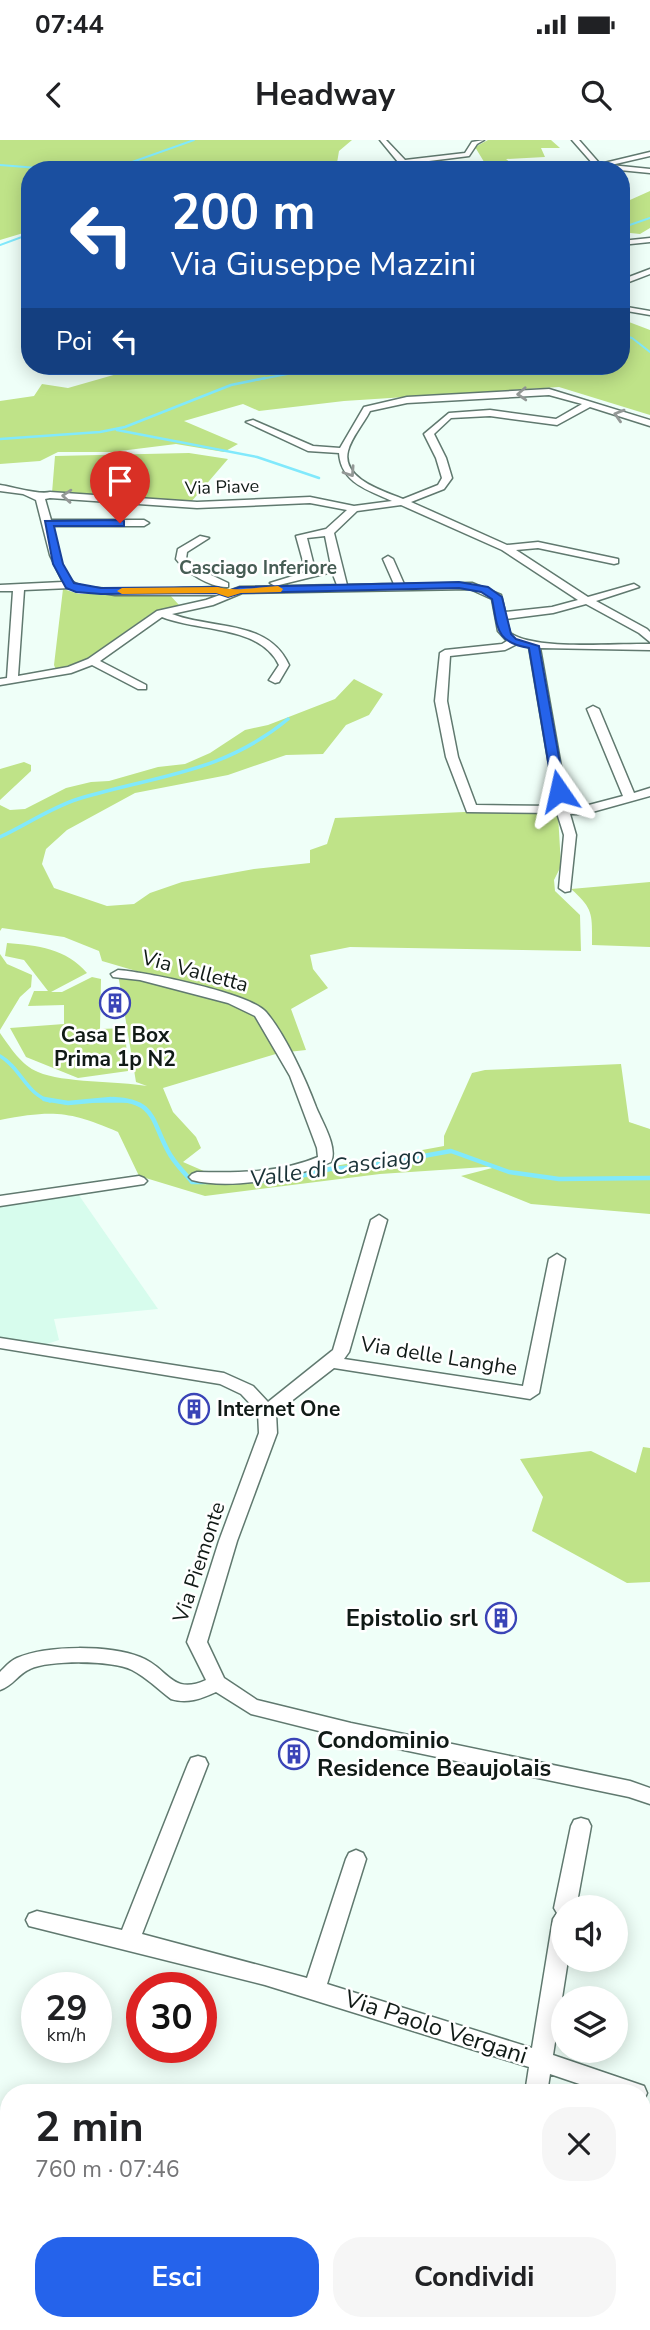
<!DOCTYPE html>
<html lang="it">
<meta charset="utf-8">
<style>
:root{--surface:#fff;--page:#f6f6f6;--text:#202124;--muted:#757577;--accent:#2563eb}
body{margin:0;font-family:"Nunito Sans",sans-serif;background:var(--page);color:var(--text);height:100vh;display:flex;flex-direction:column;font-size:26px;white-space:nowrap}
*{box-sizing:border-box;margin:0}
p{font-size:23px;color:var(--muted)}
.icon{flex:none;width:38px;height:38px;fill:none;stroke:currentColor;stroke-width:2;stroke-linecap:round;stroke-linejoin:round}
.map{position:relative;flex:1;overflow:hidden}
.sheet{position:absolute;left:0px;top:1944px;width:651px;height:247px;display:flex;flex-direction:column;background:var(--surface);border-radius:28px 28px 0 0;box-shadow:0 4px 18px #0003}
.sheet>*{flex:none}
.hud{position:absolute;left:21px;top:21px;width:609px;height:214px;border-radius:28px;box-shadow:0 4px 18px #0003;background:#1a4fa0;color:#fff;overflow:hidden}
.fabs{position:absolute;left:551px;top:1755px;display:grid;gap:14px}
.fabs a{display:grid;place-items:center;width:77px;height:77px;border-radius:50%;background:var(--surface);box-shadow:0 4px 18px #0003;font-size:35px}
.speed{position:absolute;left:21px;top:1832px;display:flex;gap:14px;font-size:35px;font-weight:700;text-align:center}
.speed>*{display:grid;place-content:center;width:91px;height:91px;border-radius:50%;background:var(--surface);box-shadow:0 4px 18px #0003;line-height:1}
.speed small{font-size:18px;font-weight:400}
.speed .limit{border:10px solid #d22;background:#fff;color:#111}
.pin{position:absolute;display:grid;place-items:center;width:60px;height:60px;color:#fff;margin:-72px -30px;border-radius:50% 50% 50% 0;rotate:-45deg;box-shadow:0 0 7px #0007}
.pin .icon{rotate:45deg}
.me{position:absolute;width:77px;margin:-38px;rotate:349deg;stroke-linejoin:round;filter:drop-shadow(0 0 5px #0008)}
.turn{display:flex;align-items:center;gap:24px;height:147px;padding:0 35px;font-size:32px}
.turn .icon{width:91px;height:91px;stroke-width:2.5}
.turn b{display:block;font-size:49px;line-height:60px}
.then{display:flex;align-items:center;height:66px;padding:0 35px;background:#0003;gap:14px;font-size:26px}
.round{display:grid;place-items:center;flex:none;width:74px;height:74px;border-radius:28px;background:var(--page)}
.overview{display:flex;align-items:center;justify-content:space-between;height:119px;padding:0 35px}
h1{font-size:42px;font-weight:700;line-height:52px}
.action{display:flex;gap:14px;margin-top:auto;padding:14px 35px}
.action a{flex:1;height:80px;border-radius:28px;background:var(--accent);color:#fff;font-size:28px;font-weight:700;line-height:80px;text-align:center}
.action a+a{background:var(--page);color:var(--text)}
.status{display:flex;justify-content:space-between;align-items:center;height:49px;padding:0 35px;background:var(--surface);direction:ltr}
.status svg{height:19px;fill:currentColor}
header{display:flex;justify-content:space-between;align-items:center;height:91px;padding:0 35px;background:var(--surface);font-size:32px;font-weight:700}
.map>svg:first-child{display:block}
.built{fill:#d7fced}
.green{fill:#bfe388}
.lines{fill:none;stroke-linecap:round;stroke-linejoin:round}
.stream-far3{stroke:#81e9fc;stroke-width:2}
.stream-far2{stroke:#81e9fc;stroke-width:2.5}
.stream-far1{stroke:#81e9fc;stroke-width:3.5}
.stream{stroke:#81e9fc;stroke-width:4.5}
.minor-casing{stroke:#60796f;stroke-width:3}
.minor{fill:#fff;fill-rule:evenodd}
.oneway{stroke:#939896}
.route{fill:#2563eb;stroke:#184099;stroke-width:2}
.slow{fill:#f59e0b}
.labels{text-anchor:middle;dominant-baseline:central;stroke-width:5;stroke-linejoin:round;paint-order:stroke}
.far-street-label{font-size:18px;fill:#101a16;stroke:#fff}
.far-neighbourhood-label{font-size:19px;font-weight:bold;fill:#465d54;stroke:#fff}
.street-label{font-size:21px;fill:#101a16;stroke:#fff}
.poi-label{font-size:21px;font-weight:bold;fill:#101a16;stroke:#fff}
.water-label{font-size:23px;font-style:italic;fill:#1a3237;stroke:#fff}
.near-poi-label{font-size:24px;font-weight:bold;fill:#101a16;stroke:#fff;text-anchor:end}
.near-street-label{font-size:24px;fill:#101a16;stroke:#fff}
</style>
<div class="status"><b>07:44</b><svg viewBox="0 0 49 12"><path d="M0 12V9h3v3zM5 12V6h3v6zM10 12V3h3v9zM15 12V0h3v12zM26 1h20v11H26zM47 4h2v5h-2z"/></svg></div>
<header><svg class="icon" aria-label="back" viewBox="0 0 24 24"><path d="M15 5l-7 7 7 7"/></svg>Headway<svg class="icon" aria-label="search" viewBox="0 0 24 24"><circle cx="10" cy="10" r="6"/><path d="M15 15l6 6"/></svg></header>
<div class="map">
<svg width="650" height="2190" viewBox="0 0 650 2190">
<rect width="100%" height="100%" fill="#effff8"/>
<!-- built -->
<path class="built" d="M78,1054L158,1169L54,1179L59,1200L44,1205L0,1200V1066Z"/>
<!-- green -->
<path class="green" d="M0,0H352L339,11L337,23L342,30H30V91L0,100Z
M488,0H551L560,8H541L545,17L506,19L520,30H489L475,7Z
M650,51V88L640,94L621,92V64Z
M621,179L650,190V275L559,247L344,261L259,271L243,264L184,281L238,304L224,312L176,304L112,312H58L40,321L0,324V261L34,256L42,244L68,248L145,226H621Z
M189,313L228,319L191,362L52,353L55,316Z
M63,449L79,454H169L179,465L152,473L81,523L56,530L54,525Z
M354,539L383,554L369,575L346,585L323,614L286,615L228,635L135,653L67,690L46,709L42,724L54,748L107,766L134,764L150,753L182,742L254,729L310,723V710L327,704L335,678L464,672L558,674L561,726L554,740L555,751L580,775L581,811L350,807L310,815L313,829L328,848L291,869L306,910L279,913L163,948L173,972L196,997L201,1008L183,1022L213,1035L264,1039L444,1006V996L472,933L485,930L621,924L629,982L650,989V1074L531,1064L461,1036L500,1026L380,1034L205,1056L139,1036L118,992C69,971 53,970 0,980V893C10,907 21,925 38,932C63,943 118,941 147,946L136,942L118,834L201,850L102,821L99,811L64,797L2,788L0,791V665L10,670L25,669L66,648L91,642L109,641L158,627L185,624L210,613L245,590L268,585L335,559Z
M24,622L31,625V631L0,660V629Z
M650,742V807L592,805C592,775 594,769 571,749Z
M7,803C37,805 67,809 87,833L51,852H62L92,837L101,839L100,889L125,888L128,931L78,938L26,917L10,888L64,884V865L28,866L34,851H48L24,820L5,816Z
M0,814L7,824L32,835L31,847L20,857L0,890Z
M643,1307L650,1308V1442L627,1443L532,1391L543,1357L520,1319L591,1311L636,1333Z"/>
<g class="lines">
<!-- stream-far3 -->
<path class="stream-far3" d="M0,25L63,30
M82,30L121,26L194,0
M621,88L650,78
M0,105L30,94
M621,195L632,198L650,212
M256,240L330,226"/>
<!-- stream-far2 -->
<path class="stream-far2" d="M117,290L257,317L319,338
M0,299L100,292L125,287L231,245L265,238"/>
<!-- stream-far1 -->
<path class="stream-far1" d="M0,697C26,685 50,668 78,659C156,635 222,634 288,579
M0,916C21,928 26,954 50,961
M92,961H130"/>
<!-- stream -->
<path class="stream" d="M44,959L68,963L111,959
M113,959C156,961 151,980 168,1011C174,1023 184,1032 192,1042H208
M258,1041L292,1038L330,1029L368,1026L451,1011L509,1032L559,1039L650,1038"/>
<!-- minor casing -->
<g class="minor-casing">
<path id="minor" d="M380,0H386L405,20L465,13L472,2L484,0L477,4L469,16L405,24L398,22Z
M572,0H579L600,24L650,12V16L611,25L650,29V33L599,28L579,30L594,25Z
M621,45L627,47L628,48L621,49Z
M650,98V102L621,105V101Z
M650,129V134L621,145V140Z
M621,166L650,171V175L621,170Z
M549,249L650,280V286L590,267L557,285L490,276L451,278L434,294L446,318L452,338L444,349L411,362L507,405L538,402L618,419V423L614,424L538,408L516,410L588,457L634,444L639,447L596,461L647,489L650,492V502L639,493L586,464L553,473L506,479L510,493C536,511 616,503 650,504V510L540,508L568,666H585L623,656L587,569L593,566L599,569L634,653L650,648V656L585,674H570L576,695L570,751L565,752L559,748L564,695L557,673L467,672L446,617L435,561L440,513L445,510L502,504L507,501L498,491L492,459L470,449L242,453L213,465L172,474C213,490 268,479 289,525L279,542L275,543L269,540L279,525C260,485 199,492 162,477L100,521L146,545V549H138L92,525L71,533L0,545V539L7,538L13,451H0V445L63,442L50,415L36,360L23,354L0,351V345C14,347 39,355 50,352L197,362L310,357L354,366L392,361C368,350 341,343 339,313L308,311L246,282L253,280L313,306L340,308L364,267L407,257ZM549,255L582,264L556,279L490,270L449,273L424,294L436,318L442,338L438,345L403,359C384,351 341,339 348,311C351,298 364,283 370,271L407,263ZM50,358L197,368L310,363L347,370L326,389L296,396L306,432L270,443L275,446L332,432L337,445L240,447L229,451L218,447C193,447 88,455 73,442C60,430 56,402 52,386H144L149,383L144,380H51L45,359ZM401,365L502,410L578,460L552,467L505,472L501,455L472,443L404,444L393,419L388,416L383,419L394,444L347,445L334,393L357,371ZM325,396L331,426L315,430L307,398ZM70,448L115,455H220L206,460L157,471L88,519L68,527L18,536L24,450ZM517,504L529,507L556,666L476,665L458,617L447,561L450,516L505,510Z
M200,396L209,398L187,412L186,419L192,426L228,443V447C210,448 186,432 176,419L178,409Z
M118,830C145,832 250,853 266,872C285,894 306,940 316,967C322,982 338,1007 331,1022C296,1038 230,1050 192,1040L189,1037L192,1034L197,1032C237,1033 281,1033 318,1017L317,1008L290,936L255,876L228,863L140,840L113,837L111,834Z
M139,1036L144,1038L147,1041L144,1044L0,1066V1056Z
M379,1075L387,1080L349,1212L344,1219L523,1246L549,1119L557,1114L565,1119L539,1253L530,1259L334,1228L276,1273L277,1293L237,1401L207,1502L224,1538L257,1560L351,1583L630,1641L650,1648V1664L629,1657L351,1599L251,1574L216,1552C201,1559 187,1564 171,1559C159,1550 146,1537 132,1530C112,1520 50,1520 30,1529C19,1533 13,1546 0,1550V1532C5,1527 10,1521 17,1518C47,1505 109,1505 140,1517C169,1528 171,1556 206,1540L187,1502L219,1401L259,1293L258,1272L241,1254L220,1244L0,1208V1198L224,1233L253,1246L268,1262L333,1210L371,1080Z
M198,1616L205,1618L208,1624L142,1794L307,1838L346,1719L349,1713L356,1710L363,1713L366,1719L327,1844L532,1908L553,1779L557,1773L554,1768L571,1686L574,1680L581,1678L588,1680L591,1686L576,1768H564V1820H568L553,1915L644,1946L647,1953L644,1960L642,1961V1953H606L550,1934L547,1953H525L529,1927L265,1845L29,1786L26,1780L29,1774L37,1771L122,1790L188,1624L191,1618Z
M0,1976L9,1977V1999L0,1998Z
M32,2182H56V2190H32Z
M276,2182H315L318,2190H279Z
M491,2182H515L514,2190H490Z"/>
</g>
<!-- minor -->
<use href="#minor" class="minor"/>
</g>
<!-- one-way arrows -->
<defs><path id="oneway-chevron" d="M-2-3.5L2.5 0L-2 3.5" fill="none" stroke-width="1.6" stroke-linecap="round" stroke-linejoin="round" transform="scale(1.75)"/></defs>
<g class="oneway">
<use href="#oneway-chevron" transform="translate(522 254) rotate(177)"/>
<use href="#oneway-chevron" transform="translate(619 275) rotate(-163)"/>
<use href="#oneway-chevron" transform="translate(350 332) rotate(56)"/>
<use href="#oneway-chevron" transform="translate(67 356) rotate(-176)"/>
</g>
<!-- route -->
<path class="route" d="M120,380L124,381V386H54L63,424L74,443L101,448L218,447L228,451L240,447L459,442L488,447L502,457L511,494L516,499L539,506L565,651L559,654L553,651L529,508C495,502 498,488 492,459L481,452L459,448L241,453L228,457L216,453L101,454L76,452L66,448L53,424L45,381Z"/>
<!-- slow -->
<path class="slow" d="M278,446L283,449L281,452L241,453L228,457L216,453L122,454L117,451L122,448L218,447C235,452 258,447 278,446Z"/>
<!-- icons -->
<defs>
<g id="building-ring" transform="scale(1.575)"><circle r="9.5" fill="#fff" stroke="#3a44b7" stroke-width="1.5"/><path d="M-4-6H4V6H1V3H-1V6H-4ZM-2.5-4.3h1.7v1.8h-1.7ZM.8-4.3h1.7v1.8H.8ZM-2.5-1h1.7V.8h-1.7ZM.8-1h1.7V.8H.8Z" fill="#3a44b7"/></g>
</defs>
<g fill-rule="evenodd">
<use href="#building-ring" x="115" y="863"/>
<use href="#building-ring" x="194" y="1269"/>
<use href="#building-ring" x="501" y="1478"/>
<use href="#building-ring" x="294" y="1614"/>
</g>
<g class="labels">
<!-- far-street labels -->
<g class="far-street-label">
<text transform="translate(222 347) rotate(-2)">Via Piave</text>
</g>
<!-- far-neighbourhood labels -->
<g class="far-neighbourhood-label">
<text x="258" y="428">Casciago Inferiore</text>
</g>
<!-- street labels -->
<g class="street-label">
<text transform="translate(195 831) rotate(15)">Via Valletta</text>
<text transform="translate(439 1216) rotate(9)">Via delle Langhe</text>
<text transform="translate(199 1422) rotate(-72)">Via Piemonte</text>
</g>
<!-- poi labels -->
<g class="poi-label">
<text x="115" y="895">Casa E Box<tspan x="115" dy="24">Prima 1p N2</tspan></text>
<text x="217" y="1269" text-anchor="start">Internet One</text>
</g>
<!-- water labels -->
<g class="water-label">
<text transform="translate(337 1027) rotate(-8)">Valle di Casciago</text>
</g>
<!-- near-poi labels -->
<g class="near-poi-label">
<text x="478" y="1478">Epistolio srl</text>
<text x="317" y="1600" text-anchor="start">Condominio<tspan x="317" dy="28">Residence Beaujolais</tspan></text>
</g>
<!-- near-street labels -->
<g class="near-street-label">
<text transform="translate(436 1887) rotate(18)">Via Paolo Vergani</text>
</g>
</g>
</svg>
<div class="fabs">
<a><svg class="icon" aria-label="sound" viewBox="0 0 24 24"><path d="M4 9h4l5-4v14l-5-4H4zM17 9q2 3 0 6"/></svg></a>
<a><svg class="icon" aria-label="layers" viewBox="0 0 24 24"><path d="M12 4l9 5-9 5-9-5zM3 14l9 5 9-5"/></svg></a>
</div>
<div class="speed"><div>29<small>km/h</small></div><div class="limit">30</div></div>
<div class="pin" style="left:120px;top:383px;background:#d93025"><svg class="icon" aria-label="arrive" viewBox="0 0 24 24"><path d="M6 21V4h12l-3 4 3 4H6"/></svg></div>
<svg class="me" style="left:559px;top:651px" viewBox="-20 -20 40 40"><path d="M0-17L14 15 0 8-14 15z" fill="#2563eb" stroke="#fff" stroke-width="4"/></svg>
<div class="hud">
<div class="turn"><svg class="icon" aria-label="left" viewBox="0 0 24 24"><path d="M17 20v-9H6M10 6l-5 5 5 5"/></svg><div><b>200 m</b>Via Giuseppe Mazzini</div></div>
<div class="then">Poi<svg class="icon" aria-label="left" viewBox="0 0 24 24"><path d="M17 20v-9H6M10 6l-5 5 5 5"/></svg></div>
</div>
<section class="sheet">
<div class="overview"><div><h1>2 min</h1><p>760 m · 07:46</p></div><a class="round"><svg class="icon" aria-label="close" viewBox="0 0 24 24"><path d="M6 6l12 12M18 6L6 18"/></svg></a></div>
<div class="action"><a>Esci</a><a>Condividi</a></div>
</section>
</div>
